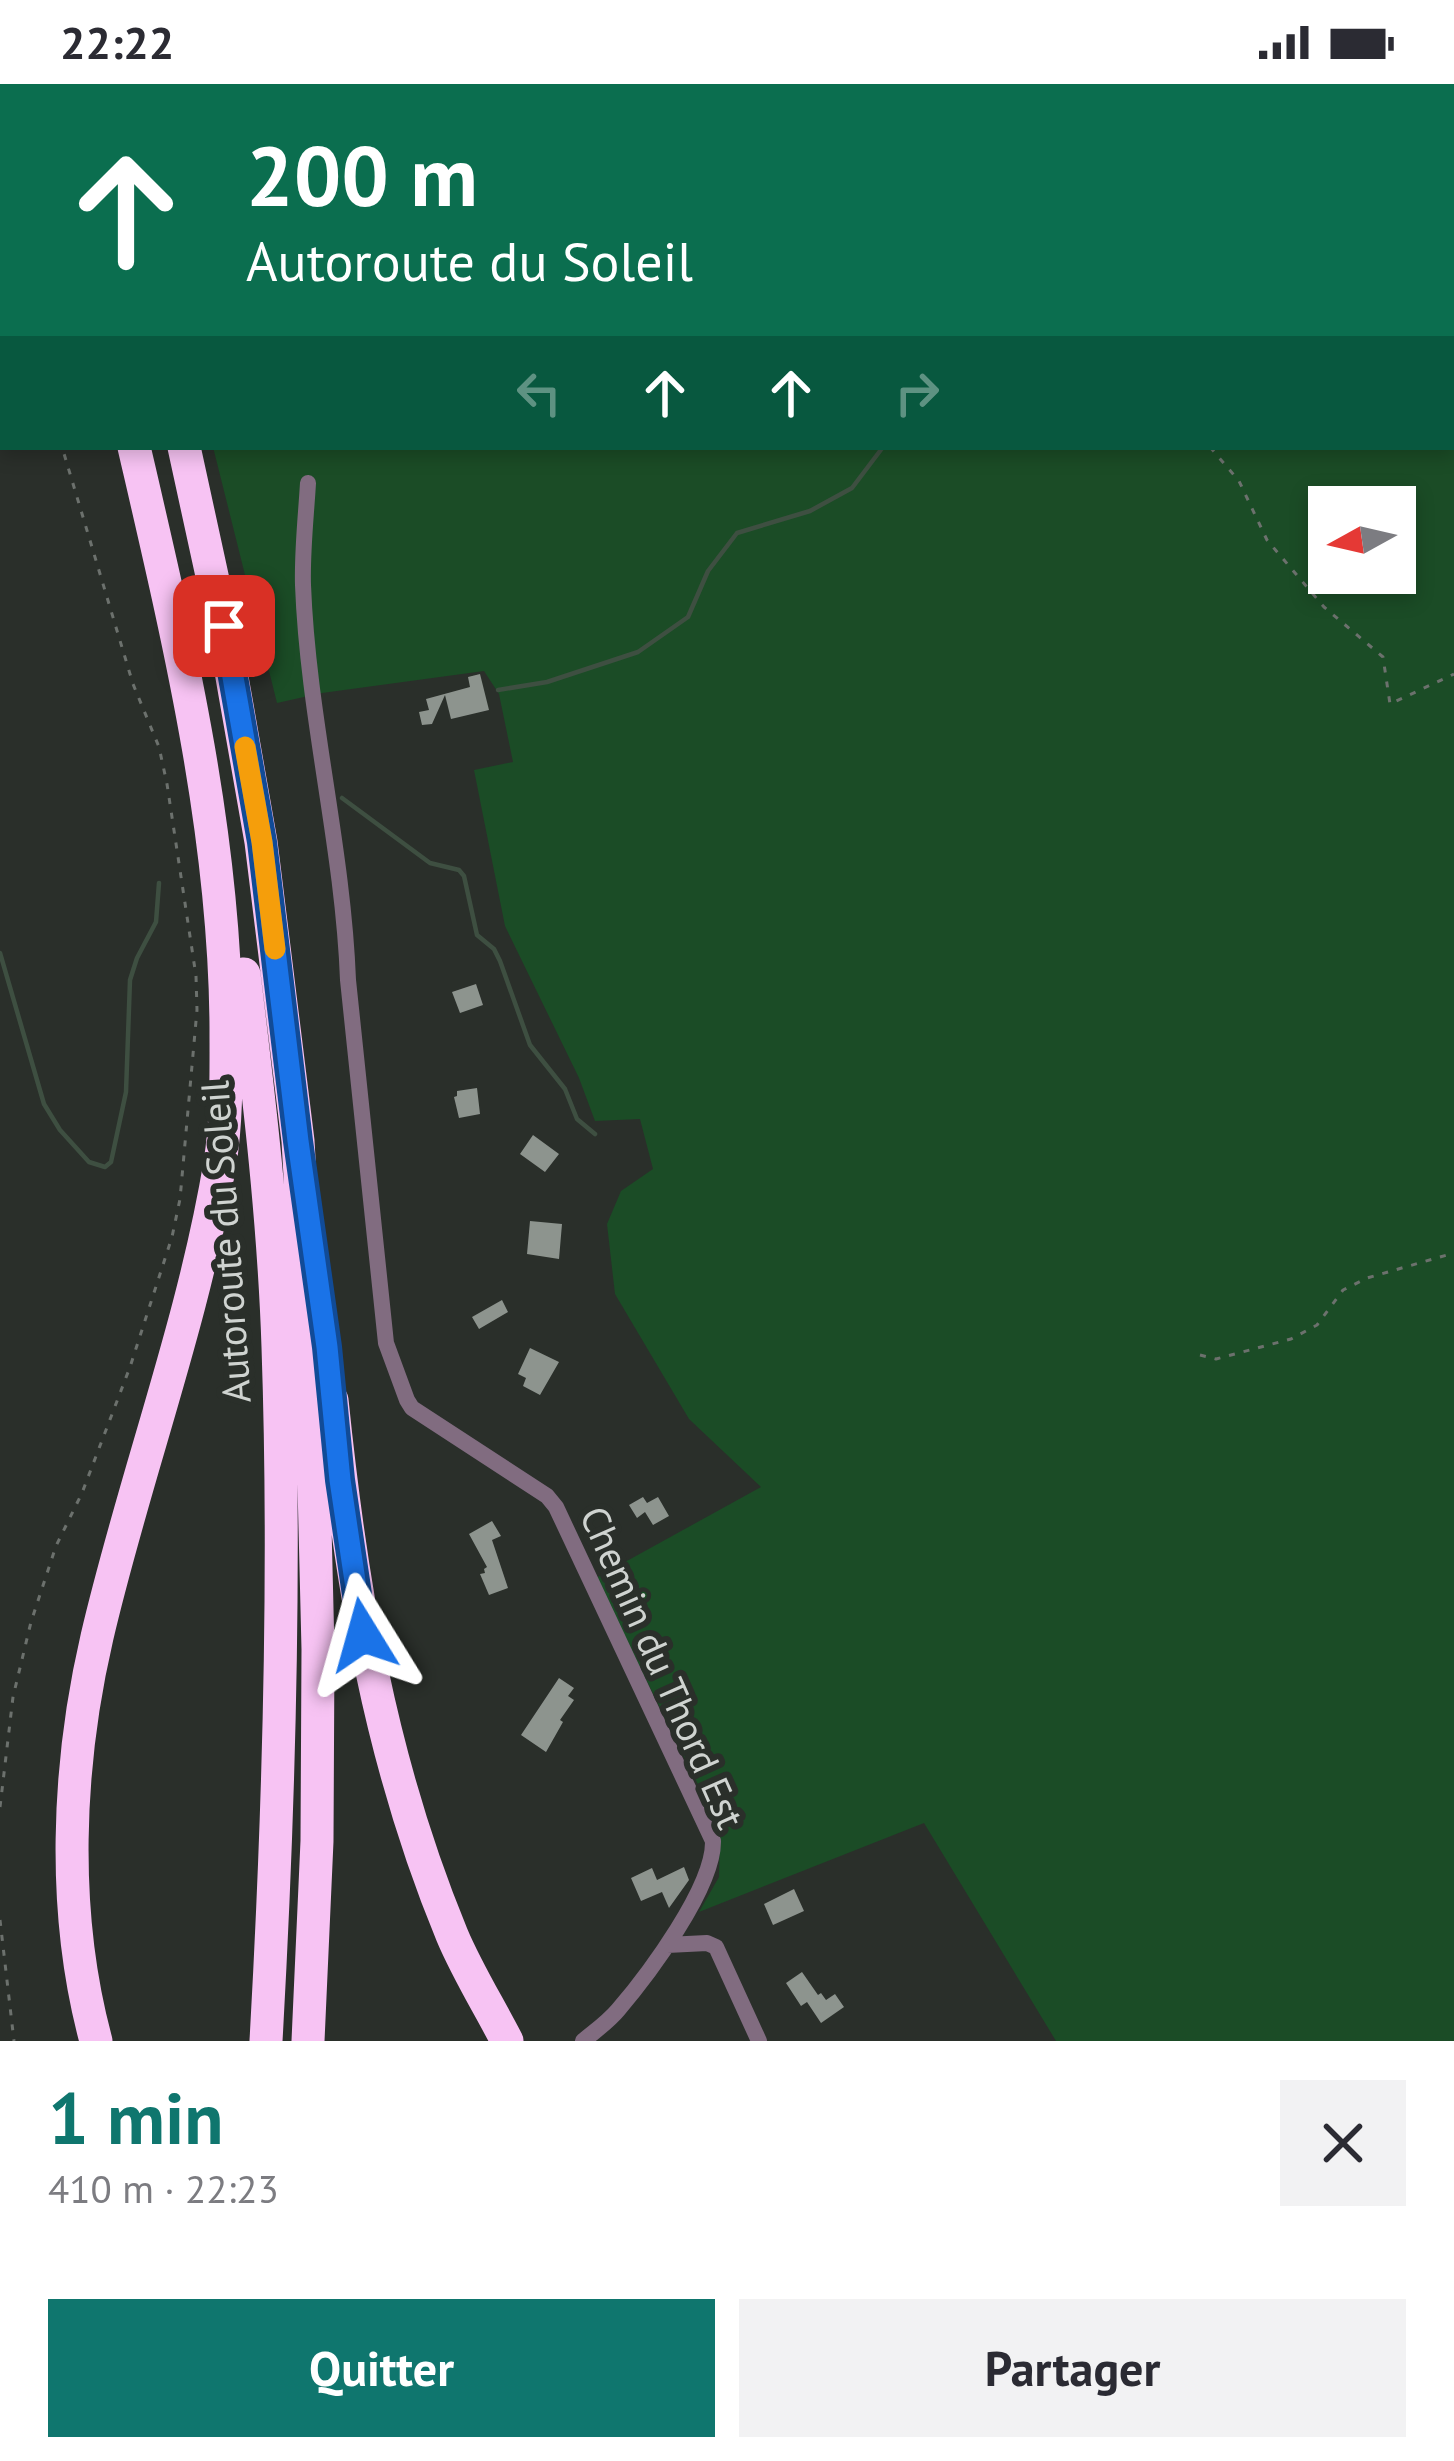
<!DOCTYPE html>
<html lang="fr">
<meta charset="utf-8">
<style>
:root{--surface:#fff;--page:#f2f2f3;--text:#2b2b33;--muted:#7c7c81;--accent:#0f766e}
body{margin:0;font-family:"PT Sans",sans-serif;background:var(--page);color:var(--text);height:100vh;display:flex;flex-direction:column;font-size:45px;white-space:nowrap}
*{box-sizing:border-box;margin:0}
p{font-size:39px;color:var(--muted)}
.icon{flex:none;width:66px;height:66px;fill:none;stroke:currentColor;stroke-width:2;stroke-linecap:round;stroke-linejoin:round}
.map{position:relative;height:1957px;overflow:hidden}
.panel{display:flex;flex-direction:column;background:var(--surface);flex:1}
.panel>*{flex:none}
.hud{position:absolute;left:0px;top:0px;width:1455px;height:366px;box-shadow:0 6px 18px #0003;background:#0b6e4f;color:#fff;overflow:hidden}
.needle{width:78px;rotate:262deg}
.controls{position:absolute;left:1308px;top:402px;display:grid;gap:24px}
.controls a{display:grid;place-items:center;width:108px;height:108px;border-radius:0px;background:var(--surface);box-shadow:0 6px 18px #0003;font-size:60px}
.pin{position:absolute;display:grid;place-items:center;width:102px;height:102px;color:#fff;margin:-51px;border-radius:24px;box-shadow:0 6px 18px #0006}
.me{position:absolute;width:132px;margin:-66px;rotate:352deg;stroke-linejoin:round;filter:drop-shadow(0 0 9px #0008)}
.turn{display:flex;align-items:center;gap:42px;height:252px;padding:0 48px;font-size:54px}
.turn .icon{width:156px;height:156px;stroke-width:2.5}
.turn b{display:block;font-size:84px;line-height:102px}
.lanes{display:flex;align-items:center;height:114px;padding:0 48px;background:#0003;justify-content:center;gap:60px;direction:ltr}
.lanes .off{opacity:.35}
.round{display:grid;place-items:center;flex:none;width:126px;height:126px;border-radius:0px;background:var(--page)}
.summary{display:flex;align-items:center;justify-content:space-between;height:204px;padding:0 48px}
h1{font-size:72px;font-weight:600;line-height:90px;color:var(--accent)}
.primary-button{display:flex;gap:24px;margin-top:auto;padding:24px 48px}
.primary-button a{flex:1;height:138px;border-radius:0px;background:var(--accent);color:#fff;font-size:48px;font-weight:600;line-height:138px;text-align:center}
.primary-button a+a{background:var(--page);color:var(--text)}
.status{display:flex;justify-content:space-between;align-items:center;height:84px;padding:0 60px;background:var(--surface);direction:ltr}
.status svg{height:33px;fill:currentColor}
.map>svg:first-child{display:block}
.green{fill:#1b4c26;fill-rule:evenodd}
.lines{fill:none;stroke-linecap:round;stroke-linejoin:round}
.stream{stroke:#3e4f41;stroke-width:4.5}
.building{fill:#8d948e}
.path{stroke:#6c716d;stroke-width:3;stroke-dasharray:6 9;stroke-linecap:butt}
.street{stroke:#816c80;stroke-width:16}
.highway{stroke:#f7c3f3;stroke-width:33}
.route-casing{stroke:#114b97;stroke-width:30}
.route{stroke:#1a73e8;stroke-width:21}
.slow{stroke:#f59e0b;stroke-width:21}
.labels{text-anchor:middle;dominant-baseline:central;stroke-width:12;stroke-linejoin:round;paint-order:stroke}
.street-label{font-size:39px;fill:#cfd3d0;stroke:#2a2f2a}
</style>
<div class="status"><b>22:22</b><svg viewBox="0 0 49 12"><path d="M0 12V9h3v3zM5 12V6h3v6zM10 12V3h3v9zM15 12V0h3v12zM26 1h20v11H26zM47 4h2v5h-2z"/></svg></div>
<div class="map">
<svg width="1454" height="1957" viewBox="0 0 1454 1957">
<rect width="100%" height="100%" fill="#2a2f2a"/>
<!-- green -->
<path class="green" d="M117,0H1454V1957H1056L924,1739L699,1828L719,1793L720,1745L596,1494L761,1403L689,1335L615,1210L607,1140L621,1107L653,1085L640,1035L595,1037L579,994L505,842L474,686L513,678L499,610L484,587L322,609L277,619L213,363H1452V3H118ZM1329,423H1395V489H1329Z"/>
<g class="lines">
<!-- stream -->
<path class="stream" d="M1313,3L1314,0
M498,606L547,598L638,568L688,533L708,487L737,449L810,427L852,404L883,363
M342,714L430,779L459,786L464,792L477,851L494,865L500,877L530,961L565,1005L577,1035L595,1050
M0,869L44,1020L60,1046L89,1078L105,1083L111,1078L126,1008L130,896L137,874L156,838L159,799"/>
</g>
<!-- building -->
<path class="building" d="M480,590L489,626L451,635L445,611L432,640L422,641L419,628L429,626L426,615L470,603L468,593Z
M476,900L483,921L460,929L452,908Z
M477,1004L480,1030L459,1034L454,1013L457,1012V1007Z
M533,1051L559,1070L545,1088L520,1070Z
M530,1137L562,1140L559,1175L527,1170Z
M502,1216L508,1228L479,1245L472,1233Z
M530,1264L559,1278L540,1311L523,1302L526,1294L518,1290Z
M643,1413L647,1419L658,1413L669,1432L653,1441L645,1428L637,1434L629,1421Z
M492,1437L501,1452L492,1456L508,1504L489,1511L480,1490L485,1489L484,1485L487,1483L469,1450Z
M559,1594L574,1604L568,1612L574,1616L560,1636L563,1638L546,1668L521,1651Z
M684,1783L689,1796L669,1824L662,1808L641,1817L631,1794L652,1784L657,1796Z
M794,1805L804,1827L773,1841L764,1820Z
M802,1888L818,1911L821,1909L826,1916L835,1910L844,1923L821,1939L807,1918L801,1922L786,1899Z"/>
<g class="lines">
<!-- path -->
<path class="path" d="M811,0L814,3
M783,3L786,0
M0,190L3,198
M1210,363L1239,397L1267,456L1324,523L1383,573L1390,620L1454,590
M1200,1271L1216,1275L1291,1255L1317,1241L1343,1206L1367,1194L1454,1169
M0,1723L13,1613L31,1538L56,1462L82,1409L130,1283L172,1153L180,1115L197,926L196,892L167,700L159,663L133,600L62,363
M0,1836L14,1957"/>
<!-- street -->
<path class="street" d="M308,399C306,433 302,467 303,501C308,634 343,763 348,896L386,1259L407,1316L412,1324L547,1412L556,1423L713,1757C714,1803 648,1891 618,1926C608,1938 595,1947 583,1957
M667,1861L707,1859L716,1863L759,1957"/>
<!-- highway -->
<path class="highway" d="M47,0L48,3
M86,0L87,3
M184,363L223,542L261,758L298,1057L311,1280L318,1565L317,1757L308,1957
M244,890C259,1013 274,1139 278,1263C286,1494 279,1726 266,1957
M332,1316C351,1502 380,1677 452,1851C467,1887 489,1922 507,1957
M96,1957C61,1828 67,1682 97,1553C134,1394 193,1241 220,1079C227,1035 226,989 226,944C225,748 178,553 134,363"/>
</g>
<g class="lines">
<!-- route casing -->
<g class="route-casing">
<path id="route" d="M224,542L262,758L298,1057L327,1263L340,1396L363,1551"/>
</g>
<!-- route -->
<use href="#route" class="route"/>
<!-- slow -->
<path class="slow" d="M245,663L262,758L275,865"/>
</g>
<g class="labels">
<!-- street labels -->
<g class="street-label">
<text transform="translate(225 1158) rotate(-94)">Autoroute du Soleil</text>
<text transform="translate(663 1583) rotate(66)">Chemin du Thord Est</text>
</g>
</g>
</svg>
<div class="controls">
<a><svg class="needle" viewBox="-14 -14 28 28"><path d="M0-13l5 13h-10z" fill="#e53935"/><path d="M0 13l5-13h-10z" fill="#7c7c81"/></svg></a>
</div>
<div class="pin" style="left:224px;top:542px;background:#d93025"><svg class="icon" aria-label="arrive" viewBox="0 0 24 24"><path d="M6 21V4h12l-3 4 3 4H6"/></svg></div>
<svg class="me" style="left:363px;top:1551px" viewBox="-20 -20 40 40"><path d="M0-17L14 15 0 8-14 15z" fill="#1a73e8" stroke="#fff" stroke-width="4"/></svg>
<div class="hud">
<div class="turn"><svg class="icon" aria-label="ahead" viewBox="0 0 24 24"><path d="M12 20V5M6 11l6-6 6 6"/></svg><div><b>200 m</b>Autoroute du Soleil</div></div>
<div class="lanes"><svg class="icon off" aria-label="left" viewBox="0 0 24 24"><path d="M17 20v-9H6M10 6l-5 5 5 5"/></svg><svg class="icon" aria-label="ahead" viewBox="0 0 24 24"><path d="M12 20V5M6 11l6-6 6 6"/></svg><svg class="icon" aria-label="ahead" viewBox="0 0 24 24"><path d="M12 20V5M6 11l6-6 6 6"/></svg><svg class="icon off" aria-label="right" viewBox="0 0 24 24"><path d="M7 20v-9h11M14 6l5 5-5 5"/></svg></div>
</div>
</div>
<section class="panel">
<div class="summary"><div><h1>1 min</h1><p>410 m · 22:23</p></div><a class="round"><svg class="icon" aria-label="close" viewBox="0 0 24 24"><path d="M6 6l12 12M18 6L6 18"/></svg></a></div>
<div class="primary-button"><a>Quitter</a><a>Partager</a></div>
</section>
